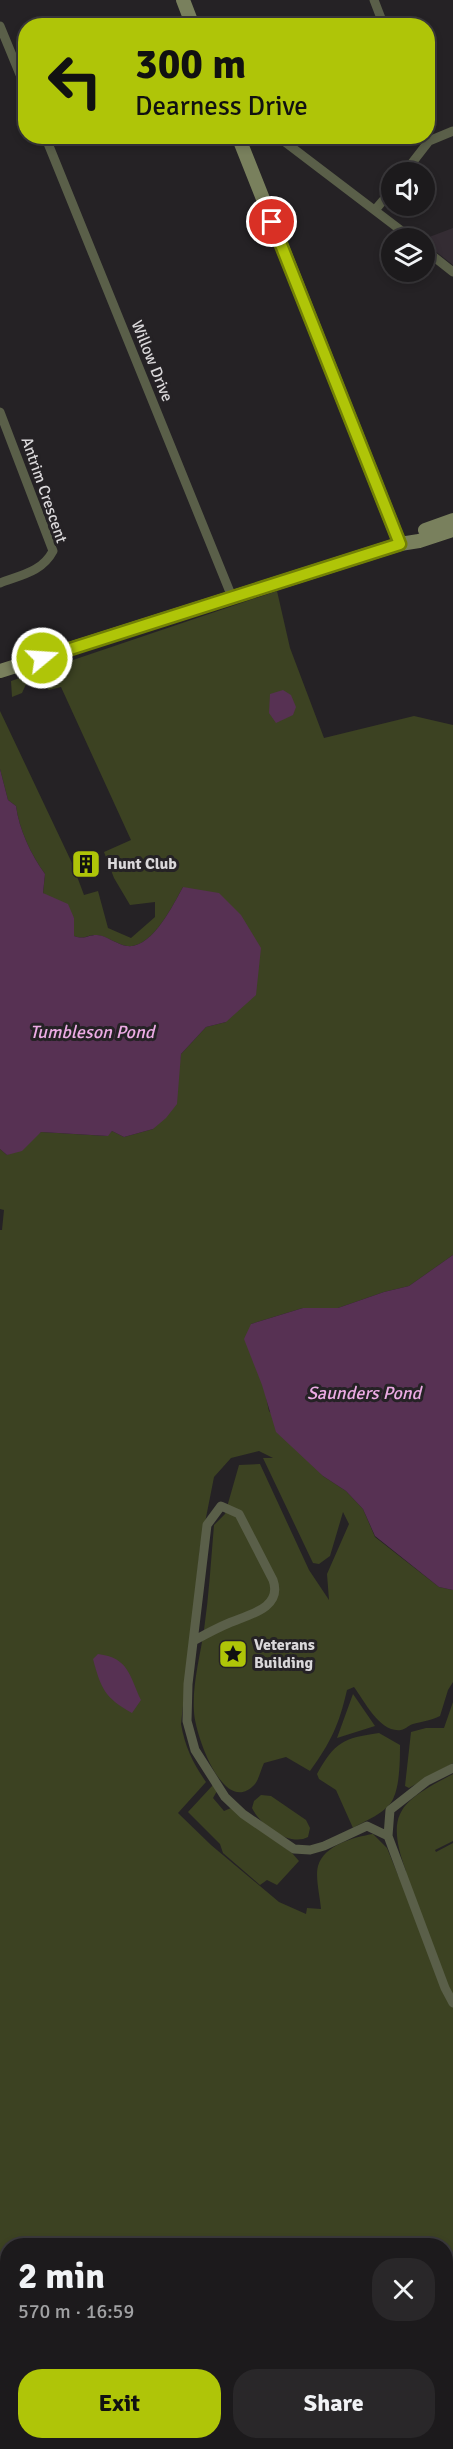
<!DOCTYPE html>
<meta charset="utf-8">
<style>
:root{--surface:#1c1a1c;--page:#292729;--text:#f1f3f6;--muted:#a0a1a3;--line:#3a383b;--accent:#afc508}
body{margin:0;font-family:Signika,sans-serif;background:var(--page);color:var(--text);height:100vh;display:flex;flex-direction:column;font-size:22px;white-space:nowrap}
*{box-sizing:border-box;margin:0}
p{font-size:20px;color:var(--muted)}
.icon{flex:none;width:33px;height:33px;fill:none;stroke:currentColor;stroke-width:2;stroke-linecap:round;stroke-linejoin:round}
.map{position:relative;flex:1;overflow:hidden}
.side{position:absolute;left:0px;top:2238px;width:453px;height:212px;display:flex;flex-direction:column;background:var(--surface);border-radius:24px 24px 0 0;box-shadow:0 3px 9px #0003,0 0 0 2px var(--line)}
.side>*{flex:none}
.banner{position:absolute;left:18px;top:18px;width:417px;height:126px;border-radius:24px;box-shadow:0 3px 9px #0003,0 0 0 2px var(--line);background:#afc508;color:#111;overflow:hidden}
.buttons{position:absolute;left:381px;top:162px;display:grid;gap:12px}
.buttons a{display:grid;place-items:center;width:54px;height:54px;border-radius:50%;background:var(--surface);box-shadow:0 3px 9px #0003,0 0 0 2px var(--line);font-size:30px}
.pin{position:absolute;display:grid;place-items:center;width:51px;height:51px;color:#fff;margin:-26px;border:3px solid #fff;border-radius:50%;box-shadow:0 2px 6px #0007}
.me{position:absolute;width:66px;margin:-33px;rotate:72deg;stroke-linejoin:round;filter:drop-shadow(0 0 4px #0008)}
.turn{display:flex;align-items:center;gap:21px;height:126px;padding:0 18px;font-size:27px}
.turn .icon{width:78px;height:78px;stroke-width:2.5}
.turn b{display:block;font-size:42px;line-height:51px}
.round{display:grid;place-items:center;flex:none;width:63px;height:63px;border-radius:24px;background:var(--page)}
.overview{display:flex;align-items:center;justify-content:space-between;height:102px;padding:0 18px}
h1{font-size:36px;font-weight:700;line-height:45px}
.action{display:flex;gap:12px;margin-top:auto;padding:12px 18px}
.action a{flex:1;height:69px;border-radius:24px;background:var(--accent);color:#111;font-size:24px;font-weight:700;line-height:69px;text-align:center}
.action a+a{background:var(--page);color:var(--text)}
.map>svg:first-child{display:block}
.built{fill:#342c33}
.green{fill:#3c4222;fill-rule:evenodd}
.water{fill:#573153}
.lines{fill:none;stroke-linecap:round;stroke-linejoin:round}
.street{stroke:#5a5f49;stroke-width:9}
.secondary{stroke:#79805d;stroke-width:14}
.route-casing{stroke:#728005;stroke-width:15}
.route{stroke:#afc508;stroke-width:10}
.labels{text-anchor:middle;dominant-baseline:central;stroke-width:6;stroke-linejoin:round;paint-order:stroke}
.street-label{font-size:16px;fill:#dad8da;stroke:#252225}
.poi-label{font-size:16px;font-weight:bold;fill:#dad8da;stroke:#252225;text-anchor:start}
.water-label{font-size:18px;font-style:italic;fill:#ecabe4;stroke:#252225}
</style>
<div class="map">
<svg width="453" height="2449" viewBox="0 0 453 2449">
<rect width="100%" height="100%" fill="#252225"/>
<!-- built -->
<path class="built" d="M453,228V265L425,243L424,239Z"/>
<!-- green -->
<path class="green" d="M277,591L290,648L324,738L414,716L453,725V1255L409,1286L384,1292L338,1308H303L251,1324L269,1411L323,1476L346,1491L363,1509L375,1537L439,1587L453,1590V1682L448,1690L440,1716C429,1721 424,1721 413,1724C409,1725 406,1729 401,1730C380,1733 365,1702 354,1687L347,1690C339,1725 331,1742 310,1771L286,1757L264,1763C261,1769 259,1779 255,1784C224,1819 195,1734 194,1712C192,1685 200,1657 204,1630C209,1595 211,1560 214,1525L225,1514L239,1465L260,1464L309,1570L329,1600L327,1574L349,1524L343,1512L330,1556L319,1564L313,1563L263,1458H273L259,1451L231,1458L214,1477L200,1548L181,1724C185,1747 193,1763 206,1782L178,1813L211,1845L279,1902L306,1914L307,1908L321,1909C320,1896 315,1877 318,1866C324,1845 354,1837 373,1834L387,1848L398,1875L406,1871C384,1811 402,1801 453,1774V1841L435,1850L436,1852L453,1843V2449H0V1230H2L4,1210L0,1209V1149L7,1155L41,1132L107,1136L112,1131L124,1137L153,1129L177,1078L181,1054L206,1027L226,1022L183,887C173,905 152,949 127,946C117,945 106,935 96,935C86,935 85,940 74,936V918L43,893L45,874C31,855 19,829 16,806L8,800L0,769V711L72,863L84,895L98,891L108,928L131,938L155,917V902L130,905L114,878L104,852L131,840L61,687L49,690L38,679L27,682L22,693L12,697L11,681ZM8,2246H446V2442H8Z
M353,1694L375,1726L337,1738Z
M453,1702V1763L409,1788L405,1786L411,1732L426,1728H444Z
M379,1733L400,1745C400,1760 400,1787 392,1801C385,1813 365,1821 353,1828L336,1790L319,1779L317,1774C335,1742 343,1738 379,1733Z
M213,1785L217,1791L213,1798L224,1811L231,1808L292,1853L299,1861L277,1885L267,1880L260,1885L223,1853L220,1844L188,1812Z
M261,1795L271,1796L306,1820L310,1828L308,1837C290,1847 260,1825 252,1808L254,1801Z"/>
<!-- water -->
<path class="water" d="M283,690L291,695L296,707L293,715L276,723L269,713L270,694Z
M0,769L8,800L16,806C19,829 31,855 45,874L43,893L68,904L74,918V936C85,940 87,935 97,935C106,935 117,945 127,946C152,949 173,905 183,887L219,893L241,915L261,948L256,995L226,1022L206,1027L181,1054L177,1104L166,1118L153,1129L124,1137L112,1131L108,1136L41,1132L22,1151L7,1155L0,1149Z
M453,1255V1590L439,1587L375,1536L363,1509L346,1491L323,1476L276,1432L262,1385L244,1339L251,1324L303,1308H338L384,1292L409,1286Z
M98,1654C129,1658 129,1675 141,1700L132,1713C105,1698 101,1689 93,1659Z"/>
<g class="lines">
<!-- street -->
<path class="street" d="M374,0L384,26
M0,26L26,89
M45,136L232,597
M277,136L411,238
M405,172L429,141L453,131
M375,210L392,190
M424,249L453,272
M0,412L53,551C42,572 21,575 0,583
M195,1640C206,1634 217,1628 229,1623C248,1615 283,1608 273,1580L239,1514L221,1506L207,1525L188,1684L187,1721L195,1750L225,1797L243,1814L294,1849L310,1850L324,1846L367,1826L388,1836
M453,1768L427,1781L390,1810L388,1836L445,1988L453,2003"/>
<!-- secondary -->
<path class="secondary" d="M183,0L193,26
M238,136L400,544
M425,530L453,520
M0,671L400,544L419,541L453,530"/>
</g>
<g class="lines">
<!-- route casing -->
<g class="route-casing">
<path id="route" d="M42,658L400,544L272,222"/>
</g>
<!-- route -->
<use href="#route" class="route"/>
</g>
<!-- icons -->
<defs>
<g id="building-square" transform="scale(1.5)"><rect x="-9" y="-9" width="18" height="18" rx="4" fill="#afc508" stroke="#252225"/><path d="M-4-6H4V6H1V3H-1V6H-4ZM-2.5-4.3h1.7v1.8h-1.7ZM.8-4.3h1.7v1.8H.8ZM-2.5-1h1.7V.8h-1.7ZM.8-1h1.7V.8H.8Z" fill="#111"/></g>
<g id="sight-square" transform="scale(1.5)"><rect x="-9" y="-9" width="18" height="18" rx="4" fill="#afc508" stroke="#252225"/><path d="M0-6L1.8-2.2L6-1.7L2.9 1.2L3.7 5.4L0 3.3L-3.7 5.4L-2.9 1.2L-6-1.7L-1.8-2.2Z" fill="#111"/></g>
</defs>
<g fill-rule="evenodd">
<use href="#building-square" x="86" y="864"/>
<use href="#sight-square" x="233" y="1654"/>
</g>
<g class="labels">
<!-- street labels -->
<g class="street-label">
<text transform="translate(152 361) rotate(68)">Willow Drive</text>
<text transform="translate(44 490) rotate(71)">Antrim Crescent</text>
</g>
<!-- poi labels -->
<g class="poi-label">
<text x="107" y="864">Hunt Club</text>
<text x="254" y="1645">Veterans<tspan x="254" dy="18">Building</tspan></text>
</g>
<!-- water labels -->
<g class="water-label">
<text x="92" y="1032">Tumbleson Pond</text>
<text x="364" y="1393">Saunders Pond</text>
</g>
</g>
</svg>
<div class="buttons">
<a><svg class="icon" aria-label="sound" viewBox="0 0 24 24"><path d="M4 9h4l5-4v14l-5-4H4zM17 9q2 3 0 6"/></svg></a>
<a><svg class="icon" aria-label="layers" viewBox="0 0 24 24"><path d="M12 4l9 5-9 5-9-5zM3 14l9 5 9-5"/></svg></a>
</div>
<div class="pin" style="left:272px;top:222px;background:#d93025"><svg class="icon" aria-label="arrive" viewBox="0 0 24 24"><path d="M6 21V4h12l-3 4 3 4H6"/></svg></div>
<svg class="me" style="left:42px;top:658px" viewBox="-20 -20 40 40"><circle r="17" fill="#afc508" stroke="#fff" stroke-width="3"/><path d="M0-11L8 9 0 5-8 9z" fill="#fff"/></svg>
<div class="banner">
<div class="turn"><svg class="icon" aria-label="left" viewBox="0 0 24 24"><path d="M17 20v-9H6M10 6l-5 5 5 5"/></svg><div><b>300 m</b>Dearness Drive</div></div>
</div>
<section class="side">
<div class="overview"><div><h1>2 min</h1><p>570 m · 16:59</p></div><a class="round"><svg class="icon" aria-label="close" viewBox="0 0 24 24"><path d="M6 6l12 12M18 6L6 18"/></svg></a></div>
<div class="action"><a>Exit</a><a>Share</a></div>
</section>
</div>
